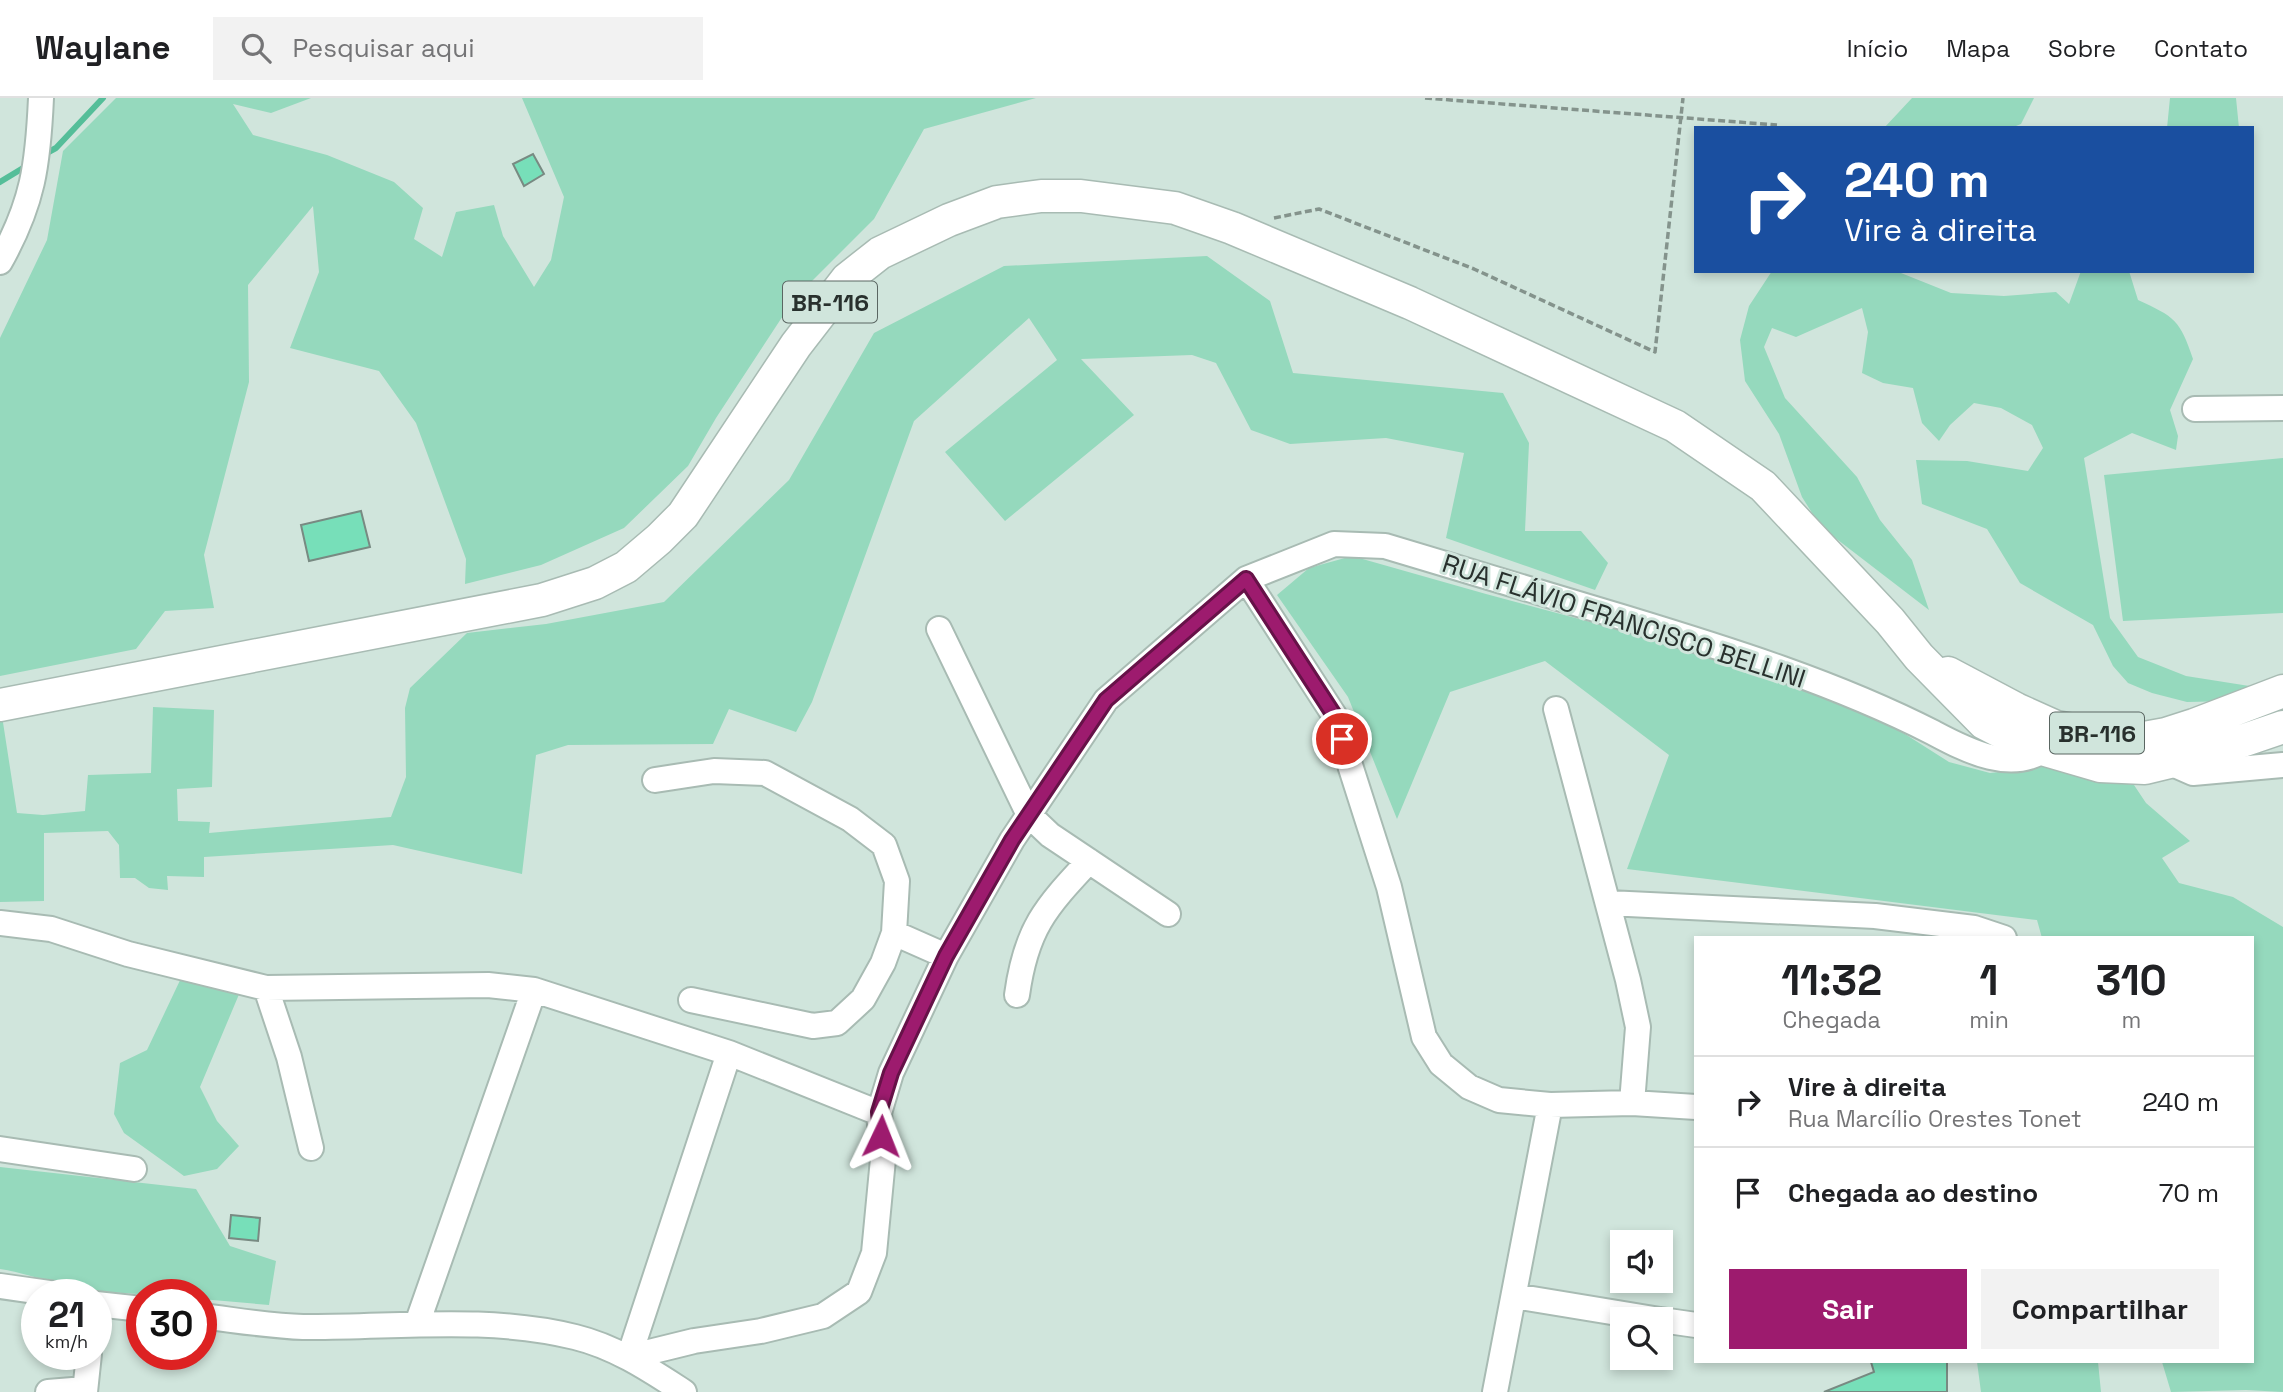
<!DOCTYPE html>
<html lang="pt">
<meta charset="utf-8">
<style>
:root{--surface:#fff;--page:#f2f2f2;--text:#202124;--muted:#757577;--line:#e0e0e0;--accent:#9d1b6e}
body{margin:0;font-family:"Space Grotesk",sans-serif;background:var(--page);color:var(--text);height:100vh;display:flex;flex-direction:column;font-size:26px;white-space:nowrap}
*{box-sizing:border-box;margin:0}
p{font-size:23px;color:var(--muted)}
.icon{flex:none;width:38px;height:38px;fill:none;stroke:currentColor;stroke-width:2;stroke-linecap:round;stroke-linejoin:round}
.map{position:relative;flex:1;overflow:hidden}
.side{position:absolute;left:1694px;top:838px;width:560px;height:427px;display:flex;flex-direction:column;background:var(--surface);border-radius:0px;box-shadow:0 4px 10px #0003}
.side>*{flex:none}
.guide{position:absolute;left:1694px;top:28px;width:560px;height:147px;border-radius:0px;box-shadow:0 4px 10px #0003;background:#1a4fa0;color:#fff;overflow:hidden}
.fabs{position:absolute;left:1610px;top:1132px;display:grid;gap:14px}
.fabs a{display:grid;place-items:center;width:63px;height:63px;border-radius:0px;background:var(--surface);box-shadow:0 4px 10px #0003;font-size:35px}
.speed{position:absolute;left:21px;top:1181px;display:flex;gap:14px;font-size:35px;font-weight:700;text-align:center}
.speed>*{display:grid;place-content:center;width:91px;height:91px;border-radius:50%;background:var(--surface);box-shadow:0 4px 10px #0003;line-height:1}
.speed small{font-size:18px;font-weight:400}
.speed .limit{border:10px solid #d22;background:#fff;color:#111}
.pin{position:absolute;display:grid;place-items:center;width:60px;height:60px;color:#fff;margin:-30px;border:4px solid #fff;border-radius:50%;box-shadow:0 2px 7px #0007}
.me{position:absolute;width:77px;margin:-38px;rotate:2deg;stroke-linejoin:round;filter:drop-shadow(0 0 5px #0008)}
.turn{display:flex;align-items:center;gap:24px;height:147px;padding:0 35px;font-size:32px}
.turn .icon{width:91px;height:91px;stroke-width:2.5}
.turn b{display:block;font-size:49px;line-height:60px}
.eta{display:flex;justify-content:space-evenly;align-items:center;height:119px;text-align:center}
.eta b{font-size:42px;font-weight:800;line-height:49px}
.button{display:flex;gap:14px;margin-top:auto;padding:14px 35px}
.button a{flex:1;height:80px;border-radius:0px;background:var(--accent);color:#fff;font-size:28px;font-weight:800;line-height:80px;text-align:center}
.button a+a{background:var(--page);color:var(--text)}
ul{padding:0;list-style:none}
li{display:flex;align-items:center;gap:21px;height:91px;padding:0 35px;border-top:2px solid var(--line)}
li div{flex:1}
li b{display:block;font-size:26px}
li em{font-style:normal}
header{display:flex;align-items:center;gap:42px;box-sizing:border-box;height:98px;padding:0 35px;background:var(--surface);border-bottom:2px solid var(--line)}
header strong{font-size:33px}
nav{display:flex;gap:38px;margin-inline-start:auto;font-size:24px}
.search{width:490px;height:63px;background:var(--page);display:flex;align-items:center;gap:18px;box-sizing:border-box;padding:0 24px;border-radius:0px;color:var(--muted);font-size:26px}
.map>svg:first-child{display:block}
.green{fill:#95d9bd}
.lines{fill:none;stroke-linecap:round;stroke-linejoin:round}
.stream{stroke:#55be99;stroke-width:6}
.building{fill:#77dfb9;stroke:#788a82;stroke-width:2}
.minor-casing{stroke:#a8bbb3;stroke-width:28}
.major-casing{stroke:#a8bbb3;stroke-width:35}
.path{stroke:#84938c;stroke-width:3.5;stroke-dasharray:7 3.5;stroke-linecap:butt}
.minor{stroke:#fff;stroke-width:24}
.major{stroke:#fff;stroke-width:32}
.route-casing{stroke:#661248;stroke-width:18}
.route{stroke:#9d1b6e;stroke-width:12}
.labels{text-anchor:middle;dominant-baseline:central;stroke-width:6;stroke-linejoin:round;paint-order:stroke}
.shield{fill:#d0e5dc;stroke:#5a6662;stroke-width:2}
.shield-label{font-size:24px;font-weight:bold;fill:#28302d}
.street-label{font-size:26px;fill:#28302d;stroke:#d0e5dc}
</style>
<header>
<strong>Waylane</strong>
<div class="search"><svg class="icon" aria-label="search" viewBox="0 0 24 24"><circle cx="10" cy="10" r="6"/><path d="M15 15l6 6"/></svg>Pesquisar aqui</div>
<nav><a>Início</a><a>Mapa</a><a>Sobre</a><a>Contato</a></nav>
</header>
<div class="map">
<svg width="2283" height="1294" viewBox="0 0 2283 1294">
<rect width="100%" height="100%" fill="#d0e5dc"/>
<!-- green -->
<path class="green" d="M116,0H311L271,15L233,6L253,37L327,57L394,84L423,110L414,141L442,159L456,114L494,107L503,138L534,189L551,162L564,99L522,0H1036L924,31L874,121L794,201L716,320L688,368L624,430L541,467L465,486L466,461L416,325L379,273L290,250L319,174L313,108L248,187L249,284L204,457L214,510L165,513L136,551L0,578V240L47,142L63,53Z
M1912,0H2034L2021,26L2011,30H1884Z
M2170,0H2236L2239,30H2167Z
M1207,158L1270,203L1293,275L1503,295L1529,345L1525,433H1581L1608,465L1595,492L1446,440L1464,355L1386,340L1290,346L1251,332L1216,265L1192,257L1081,261L1134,317L1005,423L945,354L1057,262L1029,220L914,323L812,604L796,634L729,611L713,646L568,647L536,657L522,776L393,747L204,759V779L167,778L168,792L149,790L135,780H120L119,747L108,733L44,735V803L0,804V618H2L17,715L43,717L85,713L88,677L151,675L153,609L214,612L212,689L177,691L178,723L210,724L209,735L391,719L406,679L405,610L410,590L467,535L546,526L664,504L789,382L874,235L1004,168Z
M1772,173H1896L1951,195L2004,198L2056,194L2069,206L2081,173H2129L2138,202C2175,219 2180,222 2193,261L2170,312L2178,338L2176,352L2132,335L2084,360L2110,520L2138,559L2186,578L2262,590L2232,603L2187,604L2152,595L2128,585L2113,568L2093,527L2020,485L1987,431L1922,406L1916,362L1967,363L2028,373L2043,350L2032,327L2001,310L1974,305L1950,327L1939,343L1922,325L1913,290L1883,285L1862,275L1868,234L1862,210L1796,239L1772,230L1764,249L1785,300L1857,379L1880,422L1912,462L1929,512L1821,429L1802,399L1779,336L1745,283L1740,242L1749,208Z
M2283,360V515L2123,523L2104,377Z
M1352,458L1486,496L1729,561L1875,617L1949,664L1990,675L2051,668L2075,678L2134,687L2146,705L2190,743L2162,760L2179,785L2233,799L2283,829V1294L2246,1292L2171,1294L2162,1264H2252V840H2042L2037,822L1627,771L1669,657L1545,563L1450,594L1397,721L1348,599L1277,497L1309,470Z
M183,876L240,894L200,989L217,1023L239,1048L217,1071L184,1078L124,1035L114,1016L120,965L147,952Z
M0,1069L196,1091L230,1148L276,1163L269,1207L201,1201V1197C160,1197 116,1197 75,1189C49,1185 26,1175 0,1171Z
M1977,1264H2098L2101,1294H1981Z"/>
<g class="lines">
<!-- stream -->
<path class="stream" d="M43,57L56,50L103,0
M0,84L28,67"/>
</g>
<!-- building -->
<path class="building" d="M533,56L544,76L524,88L513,66Z
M361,413L370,449L309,463L301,427Z
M231,1117L260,1120L258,1143L229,1140Z
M1871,1264H1947V1294H1824L1874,1274Z"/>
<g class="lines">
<!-- minor casing -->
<g class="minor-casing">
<path id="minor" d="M0,164C33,105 38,67 41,0
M2195,311L2283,310
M1246,481L1334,617L1389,789L1424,939L1441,966L1469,989L1499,1002L1550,1007L1495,1294
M939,531L1029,717L1050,737L1168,816
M1556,611L1628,882L1638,929L1632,1005
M2167,658L2168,664L2193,675L2283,667
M655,682L714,673L765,675L850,721L884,747L897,783L894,835L883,865L863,901L837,925L813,928L691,902
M1608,805L1875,818L1974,830L2004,840
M0,825L51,831L128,856L266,890L488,887L534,892L729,955L879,1015
M894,835L946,858
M266,890L289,959L311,1050
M1017,897C1026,831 1045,810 1089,763
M1550,1007L1632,1005L1696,1009
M0,1051L134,1071
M0,1188L63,1197
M1514,1198L1660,1222
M96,1206L142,1211
M201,1218C235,1222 269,1228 303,1229C393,1230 485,1217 575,1239C616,1249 650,1272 684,1294
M1661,1222L1696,1227
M417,1226L534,892
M629,1259L694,1243L761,1233L823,1218L859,1194L874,1155L883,1061L879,1015L891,975L946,858L1012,742L1106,602L1246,481L1334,446L1385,448C1465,472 1545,496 1625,520C1730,552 1836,585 1934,635C1966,652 2013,677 2048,649
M629,1259L729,955
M48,1294L85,1291
M85,1294L89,1256"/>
</g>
<!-- major casing -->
<g class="major-casing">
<path id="major" d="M1948,575L2016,611L2056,629L2133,642L2166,636L2194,627L2283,593
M0,607L542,502L595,485L626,469L659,441L683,417L796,247L847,181L880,155L949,122L997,104L1041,98H1081L1175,110L1232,130L1410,205L1675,328L1763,388L1890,523L1919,559L1984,625L2025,646L2100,668L2145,670L2207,655L2283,629"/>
</g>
<!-- path -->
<path class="path" d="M1425,0L1777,27
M1274,120L1319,111L1474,171L1655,254L1683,0"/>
<!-- minor -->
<use href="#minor" class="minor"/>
<!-- major -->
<use href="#major" class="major"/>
</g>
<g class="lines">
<!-- route casing -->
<g class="route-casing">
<path id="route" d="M881,1038L879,1014L891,975L946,858L1012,742L1106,602L1246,481L1334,617L1342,641"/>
</g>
<!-- route -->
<use href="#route" class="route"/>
</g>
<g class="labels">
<!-- shield labels -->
<g class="shield">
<rect x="783" y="183.5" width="94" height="41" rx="5"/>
<rect x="2050" y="614.5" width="94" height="41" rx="5"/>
</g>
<g class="shield-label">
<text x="830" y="204">BR-116</text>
<text x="2097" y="635">BR-116</text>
</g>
<!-- street labels -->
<g class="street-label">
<text transform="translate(1624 523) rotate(18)">RUA FLÁVIO FRANCISCO BELLINI</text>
</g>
</g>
</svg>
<div class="fabs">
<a><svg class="icon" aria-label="sound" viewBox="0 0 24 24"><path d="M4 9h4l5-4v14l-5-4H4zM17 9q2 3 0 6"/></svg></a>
<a><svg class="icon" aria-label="search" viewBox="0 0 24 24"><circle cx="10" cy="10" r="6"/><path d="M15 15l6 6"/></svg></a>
</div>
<div class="speed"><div>21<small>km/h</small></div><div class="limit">30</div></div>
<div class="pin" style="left:1342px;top:641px;background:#d93025"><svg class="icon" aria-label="arrive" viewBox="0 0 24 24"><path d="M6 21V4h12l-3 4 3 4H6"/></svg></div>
<svg class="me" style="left:881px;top:1038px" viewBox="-20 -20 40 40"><path d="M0-17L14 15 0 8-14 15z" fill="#9d1b6e" stroke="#fff" stroke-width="4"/></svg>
<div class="guide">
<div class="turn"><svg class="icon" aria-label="right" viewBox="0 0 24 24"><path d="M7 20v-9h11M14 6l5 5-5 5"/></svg><div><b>240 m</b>Vire à direita</div></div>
</div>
<section class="side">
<div class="eta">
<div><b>11:32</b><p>Chegada</p></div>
<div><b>1</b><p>min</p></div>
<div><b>310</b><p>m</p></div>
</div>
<ul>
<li><svg class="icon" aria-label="right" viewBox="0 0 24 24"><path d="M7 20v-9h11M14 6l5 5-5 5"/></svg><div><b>Vire à direita</b><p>Rua Marcílio Orestes Tonet</p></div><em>240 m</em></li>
<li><svg class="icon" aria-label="arrive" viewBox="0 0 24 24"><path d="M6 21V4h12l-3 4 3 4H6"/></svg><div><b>Chegada ao destino</b></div><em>70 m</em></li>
</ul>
<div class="button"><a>Sair</a><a>Compartilhar</a></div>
</section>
</div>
